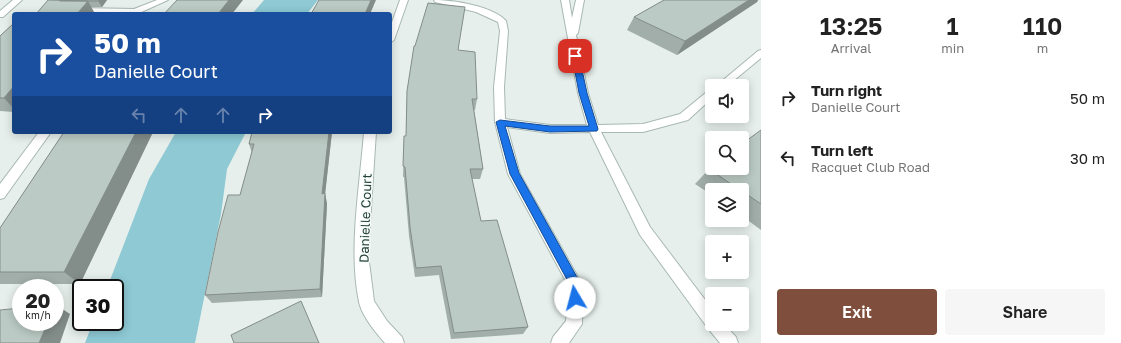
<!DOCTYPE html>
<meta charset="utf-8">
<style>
:root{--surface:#fff;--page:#f6f6f6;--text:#222;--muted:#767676;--accent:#804e3d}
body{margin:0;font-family:"Golos Text",sans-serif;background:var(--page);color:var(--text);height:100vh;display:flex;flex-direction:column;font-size:15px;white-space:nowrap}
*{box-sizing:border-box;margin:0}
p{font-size:13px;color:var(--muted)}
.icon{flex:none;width:22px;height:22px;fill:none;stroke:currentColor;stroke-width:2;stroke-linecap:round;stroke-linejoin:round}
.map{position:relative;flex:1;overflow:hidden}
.panel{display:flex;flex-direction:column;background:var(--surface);width:360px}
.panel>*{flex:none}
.guide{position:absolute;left:12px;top:12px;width:380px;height:122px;border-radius:4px;box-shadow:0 2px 10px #0003;background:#1a4fa0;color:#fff;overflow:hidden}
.controls{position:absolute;left:705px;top:79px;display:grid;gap:8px}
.controls a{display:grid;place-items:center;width:44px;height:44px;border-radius:4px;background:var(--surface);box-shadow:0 2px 10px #0003;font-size:20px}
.speed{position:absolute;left:12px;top:279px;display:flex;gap:8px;font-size:20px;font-weight:700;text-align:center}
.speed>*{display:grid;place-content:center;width:52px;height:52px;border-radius:50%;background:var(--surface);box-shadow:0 2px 10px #0003;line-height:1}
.speed small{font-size:10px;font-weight:400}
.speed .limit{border:2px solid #111;border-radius:6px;background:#fff;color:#111}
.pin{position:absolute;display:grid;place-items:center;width:34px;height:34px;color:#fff;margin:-17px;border-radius:8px;box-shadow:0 2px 6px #0006}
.me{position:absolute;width:44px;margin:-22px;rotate:352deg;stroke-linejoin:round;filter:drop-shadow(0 0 3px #0008)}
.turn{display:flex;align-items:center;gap:14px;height:84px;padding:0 16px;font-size:18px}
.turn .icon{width:52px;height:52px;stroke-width:2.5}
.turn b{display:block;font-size:28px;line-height:34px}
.lanes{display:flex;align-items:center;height:38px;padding:0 16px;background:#0003;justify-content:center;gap:20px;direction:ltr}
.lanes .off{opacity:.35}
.eta{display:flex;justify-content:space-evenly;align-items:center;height:68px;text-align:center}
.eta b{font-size:24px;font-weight:600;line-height:28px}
.cta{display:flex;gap:8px;margin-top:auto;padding:8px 16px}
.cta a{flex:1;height:46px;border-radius:4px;background:var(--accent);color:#fff;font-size:16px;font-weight:600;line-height:46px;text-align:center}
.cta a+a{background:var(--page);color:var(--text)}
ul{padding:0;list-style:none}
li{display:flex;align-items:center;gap:12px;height:60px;padding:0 16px}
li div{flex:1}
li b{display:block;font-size:15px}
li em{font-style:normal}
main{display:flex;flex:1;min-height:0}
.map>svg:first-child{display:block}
.water{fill:#8ec9d4}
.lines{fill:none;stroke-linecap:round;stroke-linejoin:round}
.minor-casing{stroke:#a8b8b2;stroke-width:2}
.minor{fill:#fff;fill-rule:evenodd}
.wall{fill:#a1aea9}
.shaded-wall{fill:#838d89}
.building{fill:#bbcac4;stroke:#838d89}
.route{fill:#1a73e8;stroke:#114b97}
.labels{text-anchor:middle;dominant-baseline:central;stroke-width:3;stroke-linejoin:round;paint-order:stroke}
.street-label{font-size:13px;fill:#24423a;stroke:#f7fbf9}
</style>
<main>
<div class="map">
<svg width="761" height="343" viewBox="0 0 761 343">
<rect width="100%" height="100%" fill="#e6efeb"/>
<!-- water -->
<path class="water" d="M264,0H318L307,14H252Z
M176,132H246L227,169L221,214L195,343H85L93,322H115V288H107L149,179Z"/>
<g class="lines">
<!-- minor casing -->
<g class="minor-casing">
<path id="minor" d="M13,0H22L3,17H0V11Z
M157,0H168L137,14L78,12L74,10L78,8L134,9Z
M400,0H408L394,40L390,43V28Z
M434,0C453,0 493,6 506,21L508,31L504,87L505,119L550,125H587L578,93L561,0H569L572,18L576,0H584L578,33L576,35L588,93L598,125L643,124L680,114L708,91L712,90V98L688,120L643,132H601L650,227L712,309V324H724L736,337L738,343H720L707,327L640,235L590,132L550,133L507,127L520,174L583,286L582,324L569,343H551L553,337L566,321L569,287L508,174L495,122L494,87L500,31L498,22L476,12L435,2Z
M761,50V58L727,86H716L758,51Z
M39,132H51L4,198L0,199V184Z
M364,132H376L368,254L374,301L387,321L402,337L404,343H385C376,333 362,316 359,302C348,250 360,185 364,132Z"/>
</g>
<!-- minor -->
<use href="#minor" class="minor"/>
</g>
<!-- wall -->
<path class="wall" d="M107,0L102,7H91L95,14H36L60,1Z
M664,0H758L757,2L677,55L627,30L634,17Z
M14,23V112L0,111V36Z
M458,50L477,99L475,110H474L483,169L480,179H472L481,221L528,327L523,334L451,339L439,275L415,277L409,236L404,177H403L404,136H406L407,91Z
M761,130V230L742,216V190H712V195L695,184L709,169Z
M64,132H153L80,284H0V228Z
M252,132H332L325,193L327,204L322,297L212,303L205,295L240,195L252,153L249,144Z"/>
<!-- shaded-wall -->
<path class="shaded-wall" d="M100,0H107L102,7L98,1Z
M229,0H243L232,14H218Z
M371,0H376L370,14H365Z
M749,0H758L757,2L677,55L685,41Z
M88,1L95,14H77Z
M14,86V109L4,98Z
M136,132H153L80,284L64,272Z
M329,132H332L324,204L322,194Z
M325,193L327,204L322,297L320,289Z
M55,304L70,314L60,343H39L48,322H55Z"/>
<!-- building -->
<path class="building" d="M48,0L88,1L77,14H36Z
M60,0H100L98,1H60Z
M177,0H229L218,14H164Z
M319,0H371L365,14H311Z
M664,0H749L685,41L634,17Z
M428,3L465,7L458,50L475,52L477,99H472L483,169H470L481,221L497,220L528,327L454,333L441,266L416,268L410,227L405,167L403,166L404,136H406L407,91L414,46H415Z
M14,23V86L4,98H0V36Z
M761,130V204L742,191V190H740L709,169L712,167V168H742V144Z
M64,132H136L64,272H0V228Z
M252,132H329L322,194L325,193L320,289L205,295L218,232L228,195H240L254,144H249Z
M301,301L319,343H234L231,335Z
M21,308V322H48L39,343H0V310Z"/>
<!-- route -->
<path class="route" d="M575,54L579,56L587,93L598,129L597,131L550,132L505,126L519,173L582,286L579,302L575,304L571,302L570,298L571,287L510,174L496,122L500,120L550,126H589L579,93L572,56Z"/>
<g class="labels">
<!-- street labels -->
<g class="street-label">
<text transform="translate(365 218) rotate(-88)">Danielle Court</text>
</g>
</g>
</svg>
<div class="controls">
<a><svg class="icon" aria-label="sound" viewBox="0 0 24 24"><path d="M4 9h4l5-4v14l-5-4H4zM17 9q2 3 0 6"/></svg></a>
<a><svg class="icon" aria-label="search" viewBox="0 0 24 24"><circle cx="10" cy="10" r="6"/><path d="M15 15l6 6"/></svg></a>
<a><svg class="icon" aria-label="layers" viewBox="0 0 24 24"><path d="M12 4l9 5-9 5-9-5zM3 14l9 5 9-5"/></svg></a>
<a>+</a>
<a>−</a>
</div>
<div class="speed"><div>20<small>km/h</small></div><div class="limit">30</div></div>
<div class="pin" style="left:575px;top:56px;background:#d93025"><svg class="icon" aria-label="arrive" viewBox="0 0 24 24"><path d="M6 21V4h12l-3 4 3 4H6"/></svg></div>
<svg class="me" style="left:575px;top:298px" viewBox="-20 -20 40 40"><circle r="19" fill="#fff"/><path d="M0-13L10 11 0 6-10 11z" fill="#1a73e8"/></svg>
<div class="guide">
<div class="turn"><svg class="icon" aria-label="right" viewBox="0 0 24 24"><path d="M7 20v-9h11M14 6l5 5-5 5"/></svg><div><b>50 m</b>Danielle Court</div></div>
<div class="lanes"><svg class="icon off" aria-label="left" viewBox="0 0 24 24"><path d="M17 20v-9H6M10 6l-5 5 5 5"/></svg><svg class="icon off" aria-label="ahead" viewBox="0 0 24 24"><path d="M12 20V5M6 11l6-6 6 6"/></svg><svg class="icon off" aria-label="ahead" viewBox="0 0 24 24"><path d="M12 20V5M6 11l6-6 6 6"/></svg><svg class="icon" aria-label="right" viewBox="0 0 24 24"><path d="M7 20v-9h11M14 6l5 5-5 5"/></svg></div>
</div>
</div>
<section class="panel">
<div class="eta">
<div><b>13:25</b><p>Arrival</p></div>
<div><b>1</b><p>min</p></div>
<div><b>110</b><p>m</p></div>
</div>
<ul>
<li><svg class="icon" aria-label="right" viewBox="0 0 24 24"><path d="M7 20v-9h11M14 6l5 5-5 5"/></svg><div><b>Turn right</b><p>Danielle Court</p></div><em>50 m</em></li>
<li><svg class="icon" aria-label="left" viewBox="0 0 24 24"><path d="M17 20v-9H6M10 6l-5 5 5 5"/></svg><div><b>Turn left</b><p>Racquet Club Road</p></div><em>30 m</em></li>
</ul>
<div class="cta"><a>Exit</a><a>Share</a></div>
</section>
</main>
